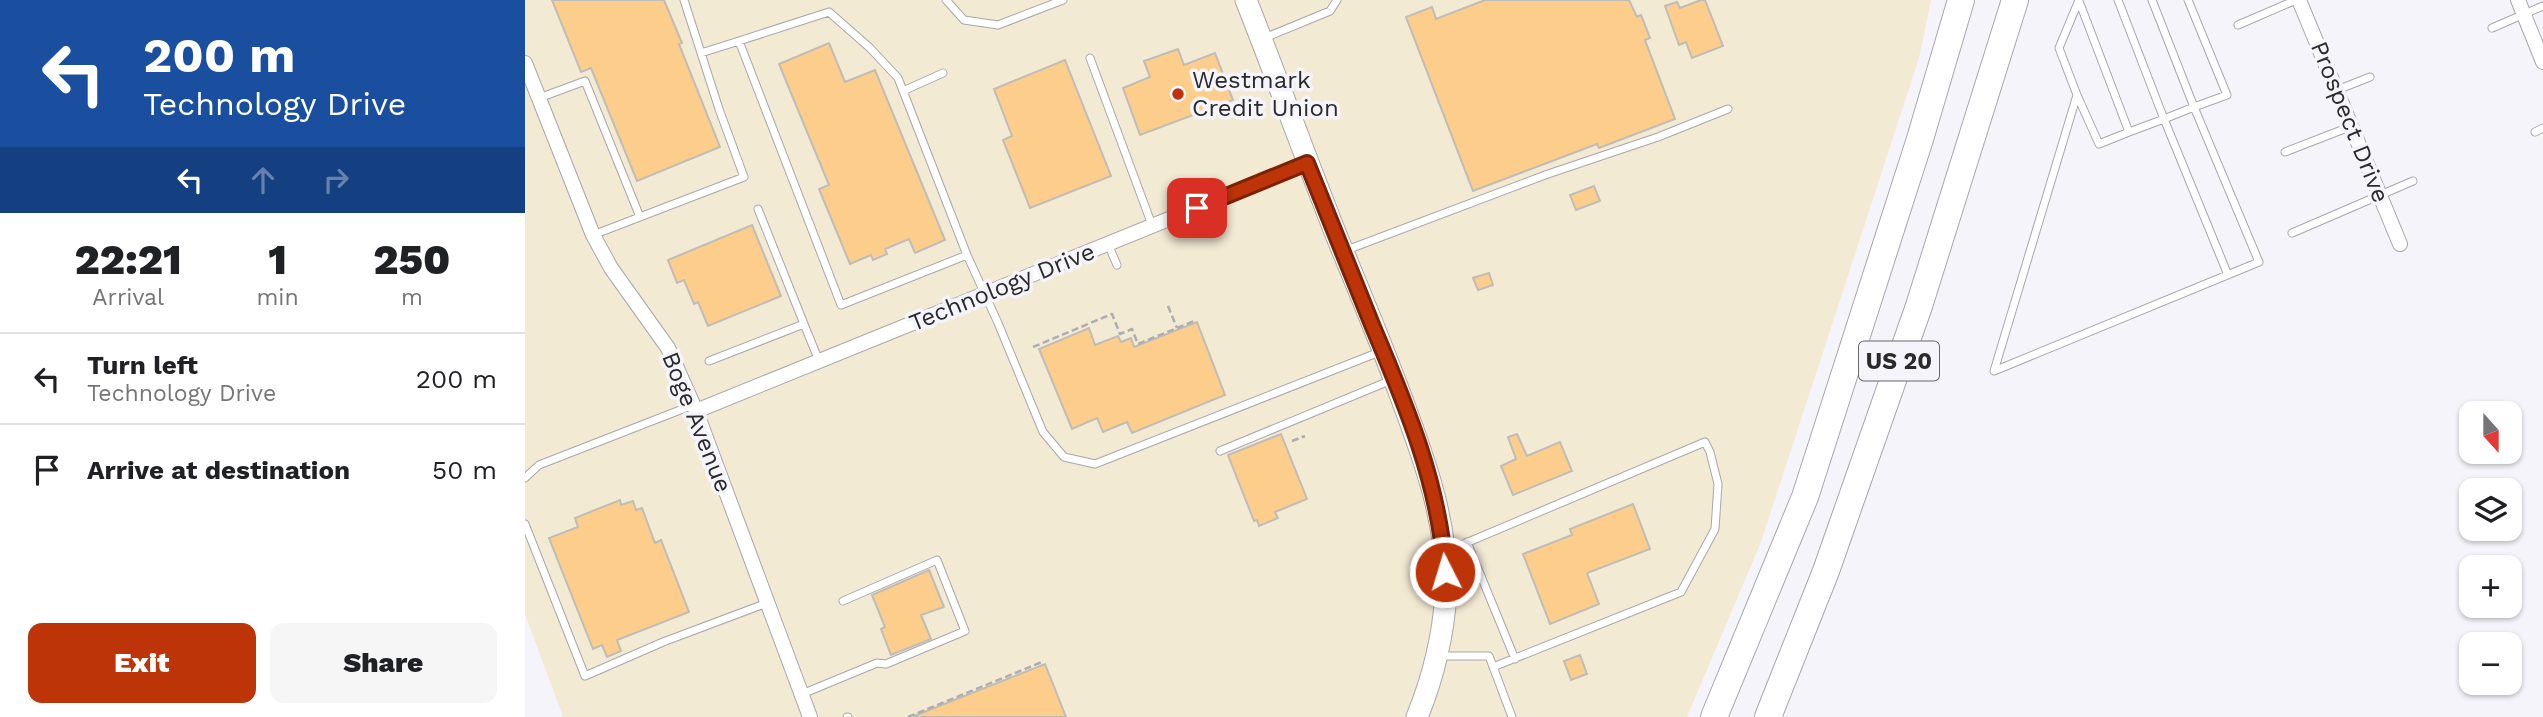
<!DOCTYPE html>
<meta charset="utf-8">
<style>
:root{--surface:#fff;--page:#f6f6f6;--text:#202124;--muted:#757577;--line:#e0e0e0;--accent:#bd3408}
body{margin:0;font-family:"Work Sans",sans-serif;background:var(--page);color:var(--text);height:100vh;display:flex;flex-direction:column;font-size:26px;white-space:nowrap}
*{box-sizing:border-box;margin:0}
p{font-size:23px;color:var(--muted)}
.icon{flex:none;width:38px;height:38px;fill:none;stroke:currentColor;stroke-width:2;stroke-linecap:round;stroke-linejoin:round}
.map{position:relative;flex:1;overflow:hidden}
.panel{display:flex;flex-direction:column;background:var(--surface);width:525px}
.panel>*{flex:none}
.hud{background:#1a4fa0;color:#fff;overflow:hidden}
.needle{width:46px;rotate:159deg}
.fabs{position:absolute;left:1934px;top:401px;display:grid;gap:14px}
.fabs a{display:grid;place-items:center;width:63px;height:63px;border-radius:14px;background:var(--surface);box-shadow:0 2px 5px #0004;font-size:35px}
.pin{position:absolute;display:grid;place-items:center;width:60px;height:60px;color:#fff;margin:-30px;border-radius:14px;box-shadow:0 4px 10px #0006}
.me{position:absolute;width:77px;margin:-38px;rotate:355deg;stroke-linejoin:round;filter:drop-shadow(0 0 5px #0008)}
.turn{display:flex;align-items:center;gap:24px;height:147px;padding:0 28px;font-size:32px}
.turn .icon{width:91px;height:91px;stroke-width:2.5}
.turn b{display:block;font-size:49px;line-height:60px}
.lanes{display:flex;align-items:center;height:66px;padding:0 28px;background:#0003;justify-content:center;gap:35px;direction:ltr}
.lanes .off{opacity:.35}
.eta{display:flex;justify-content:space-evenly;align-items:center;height:119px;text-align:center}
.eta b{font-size:42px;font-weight:800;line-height:49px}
.action{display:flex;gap:14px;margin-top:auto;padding:14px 28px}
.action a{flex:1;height:80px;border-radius:14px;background:var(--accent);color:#fff;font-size:28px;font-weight:800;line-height:80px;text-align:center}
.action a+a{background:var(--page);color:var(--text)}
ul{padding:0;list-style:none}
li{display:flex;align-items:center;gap:21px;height:91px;padding:0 28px;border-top:2px solid var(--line)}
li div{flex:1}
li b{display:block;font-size:26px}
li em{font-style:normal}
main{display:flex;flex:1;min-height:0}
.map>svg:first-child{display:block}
.industrial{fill:#f3ead4}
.building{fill:#fccd8b;stroke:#c0bcb7;stroke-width:2}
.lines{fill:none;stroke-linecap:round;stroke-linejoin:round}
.lane-casing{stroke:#a7a7ad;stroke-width:9}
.street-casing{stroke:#a7a7ad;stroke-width:16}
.secondary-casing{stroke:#a7a7ad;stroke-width:23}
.highway-casing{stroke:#a7a7ad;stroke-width:28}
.path{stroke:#adadb2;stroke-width:2.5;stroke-dasharray:7 3.5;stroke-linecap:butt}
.lane{stroke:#fff;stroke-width:7}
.street{stroke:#fff;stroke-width:14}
.secondary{stroke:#fff;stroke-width:21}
.highway{stroke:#fff;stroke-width:26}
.route-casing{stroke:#7b2205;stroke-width:18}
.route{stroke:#bd3408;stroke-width:12}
.poi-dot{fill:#bd3408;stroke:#f4f4fa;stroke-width:2.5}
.labels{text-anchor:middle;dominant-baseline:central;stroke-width:7;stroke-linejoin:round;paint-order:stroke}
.shield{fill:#f4f4fa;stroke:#67676a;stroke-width:2}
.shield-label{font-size:23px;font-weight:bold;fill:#2a2a2c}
.poi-label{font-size:24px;fill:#2a2a2c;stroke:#f4f4fa;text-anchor:start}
.street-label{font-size:24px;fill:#2a2a2c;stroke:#f4f4fa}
</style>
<main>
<section class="panel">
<div class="hud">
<div class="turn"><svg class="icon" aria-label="left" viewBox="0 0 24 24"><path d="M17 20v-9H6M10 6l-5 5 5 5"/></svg><div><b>200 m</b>Technology Drive</div></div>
<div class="lanes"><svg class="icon" aria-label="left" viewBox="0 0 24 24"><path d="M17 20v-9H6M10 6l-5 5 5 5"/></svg><svg class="icon off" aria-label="ahead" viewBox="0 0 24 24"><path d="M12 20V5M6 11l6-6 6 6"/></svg><svg class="icon off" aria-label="right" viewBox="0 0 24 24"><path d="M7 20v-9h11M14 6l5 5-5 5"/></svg></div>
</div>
<div class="eta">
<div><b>22:21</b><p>Arrival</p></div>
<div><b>1</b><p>min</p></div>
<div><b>250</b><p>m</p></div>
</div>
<ul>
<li><svg class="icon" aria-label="left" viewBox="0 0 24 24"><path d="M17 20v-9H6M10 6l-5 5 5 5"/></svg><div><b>Turn left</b><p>Technology Drive</p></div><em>200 m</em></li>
<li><svg class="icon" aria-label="arrive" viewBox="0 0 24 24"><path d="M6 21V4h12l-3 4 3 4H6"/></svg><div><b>Arrive at destination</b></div><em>50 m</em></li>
</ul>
<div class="action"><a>Exit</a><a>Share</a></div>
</section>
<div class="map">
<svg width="2018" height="717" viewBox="0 0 2018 717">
<rect width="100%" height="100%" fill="#f4f4fa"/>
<!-- industrial -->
<path class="industrial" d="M0,0H1406L1394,58L1236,542L1162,717H38L0,614Z"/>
<!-- building -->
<path class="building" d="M27,0H139L157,43L154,44L195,147L112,181L66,68L56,72Z
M960,0H1104L1112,17L1116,15L1125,38L1120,40L1150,119L1074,148L1072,144L948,191L881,17L907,7L911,19Z
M1176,0H1180L1198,46L1167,58L1161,42L1154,45L1140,6L1152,2L1155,8Z
M304,43L320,82L350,70L420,240L390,253L384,239L360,249L362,254L348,260L346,255L325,264L294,189L304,185L254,64Z
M653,49L659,65L690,53L708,100L615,135L598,88L625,77L619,61Z
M540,60L586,176L505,208L478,140L487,136L469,89Z
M1069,186L1075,201L1051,210L1045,195Z
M227,225L256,296L183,326L173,302L169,304L159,280L152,283L143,260Z
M964,273L968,285L953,290L948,278Z
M672,322L700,395L607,433L602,422L578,432L572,418L547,429L514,349L564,328L570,345L593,336L596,342L606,338L609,347Z
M756,434L782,499L750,512L753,518L734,526L732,520L729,521L703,455Z
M992,434L1002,456L1035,442L1047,471L988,495L976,466L991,459L983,437Z
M95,500L96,505L108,501L111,510L117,508L130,543L136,540L164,612L92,640L96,651L82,657L77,645L68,649L24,538L53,527L50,518Z
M1108,504L1125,549L1062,573L1074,604L1025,624L998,554L1047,535L1045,529Z
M404,570L419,607L396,615L406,639L366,655L356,629L360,627L347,595Z
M1055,655L1062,674L1046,680L1039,661Z
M520,664L541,717H389V716Z"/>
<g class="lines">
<!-- lane casing -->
<g class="lane-casing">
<path id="lane" d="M421,0L439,20L473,25L538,0
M1554,0L1534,48L1552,95L1469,371L1734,262L1669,107L1702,95L1663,0
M1593,0L1639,119L1669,107L1627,0
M1554,1L1604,132L1639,119L1703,275
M1713,25L1771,0
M1967,28L2018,6
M737,39L805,11L812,0
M176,53L214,41L316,305L442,255L373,78L345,48L304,12L214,41
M565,58L627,225
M1812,90L1845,77
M378,91L418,73
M1552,95L1574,144L1604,132
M14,98L60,81L115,217
M2010,132L2018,128
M1760,152L1827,126
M1767,233L1888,181
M68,235L219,177L194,109L159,0
M583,244L592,265
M819,251L1023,174L1133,137L1203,109
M442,255L473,323L518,432L539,457L570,464L857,351
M279,324L294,361
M184,361L279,324L233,209
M695,451L869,379
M0,478L14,465L168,405
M0,524L60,676L138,642L242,603
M942,542L990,659
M922,551L1180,442L1185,452L1193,484L1190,529L1156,592L968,667
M916,656H964L987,717
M277,694L352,663L361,664L440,631L412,560L318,601
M322,717H323"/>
</g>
<!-- street casing -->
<g class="street-casing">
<path id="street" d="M1774,0L1875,244
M1993,0L2018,62
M0,63L68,235L86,268L143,348L171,411L285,717
M171,411L782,163"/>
</g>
<!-- secondary casing -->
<g class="secondary-casing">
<path id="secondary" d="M721,0C753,81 782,162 814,242C835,293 856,343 875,394C899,458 924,525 921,594C918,637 908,678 892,717"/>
</g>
<!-- highway casing -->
<g class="highway-casing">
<path id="highway" d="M1189,717L1280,497L1395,139L1436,0
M1243,717L1301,571L1394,306L1490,0"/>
</g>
<!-- path -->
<path class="path" d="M643,306L652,328
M508,347L587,314L595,334L607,329L613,344L669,321
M767,441L780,436
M383,717L517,662"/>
<!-- lane -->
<use href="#lane" class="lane"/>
<!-- street -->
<use href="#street" class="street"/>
<!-- secondary -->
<use href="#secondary" class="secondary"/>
<!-- highway -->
<use href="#highway" class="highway"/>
</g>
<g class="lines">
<!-- route casing -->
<g class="route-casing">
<path id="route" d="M672,208L782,163C804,217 826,272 848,327C881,405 915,486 920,572"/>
</g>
<!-- route -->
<use href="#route" class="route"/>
</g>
<!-- markers -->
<circle class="poi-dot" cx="653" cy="94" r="7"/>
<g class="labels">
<!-- shield labels -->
<rect class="shield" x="1334" y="341.5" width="80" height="39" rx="5"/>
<g class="shield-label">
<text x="1374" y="361">US 20</text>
</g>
<!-- poi labels -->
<g class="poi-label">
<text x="667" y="80">Westmark<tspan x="667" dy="28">Credit Union</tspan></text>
</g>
<!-- street labels -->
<g class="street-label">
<text transform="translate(1825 122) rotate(68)">Prospect Drive</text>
<text transform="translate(477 287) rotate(-22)">Technology Drive</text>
<text transform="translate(172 422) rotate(68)">Boge Avenue</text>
</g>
</g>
</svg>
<div class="fabs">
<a><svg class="needle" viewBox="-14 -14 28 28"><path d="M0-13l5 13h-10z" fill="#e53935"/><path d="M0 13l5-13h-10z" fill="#757577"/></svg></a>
<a><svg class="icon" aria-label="layers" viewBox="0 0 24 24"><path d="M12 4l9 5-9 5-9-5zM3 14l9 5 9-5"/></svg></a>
<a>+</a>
<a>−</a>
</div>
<div class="pin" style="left:672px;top:208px;background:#d93025"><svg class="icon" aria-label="arrive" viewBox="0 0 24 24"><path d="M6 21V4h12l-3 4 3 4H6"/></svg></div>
<svg class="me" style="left:920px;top:572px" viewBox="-20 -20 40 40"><circle r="17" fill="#bd3408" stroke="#fff" stroke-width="3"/><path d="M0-11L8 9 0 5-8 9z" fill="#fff"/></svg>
</div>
</main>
